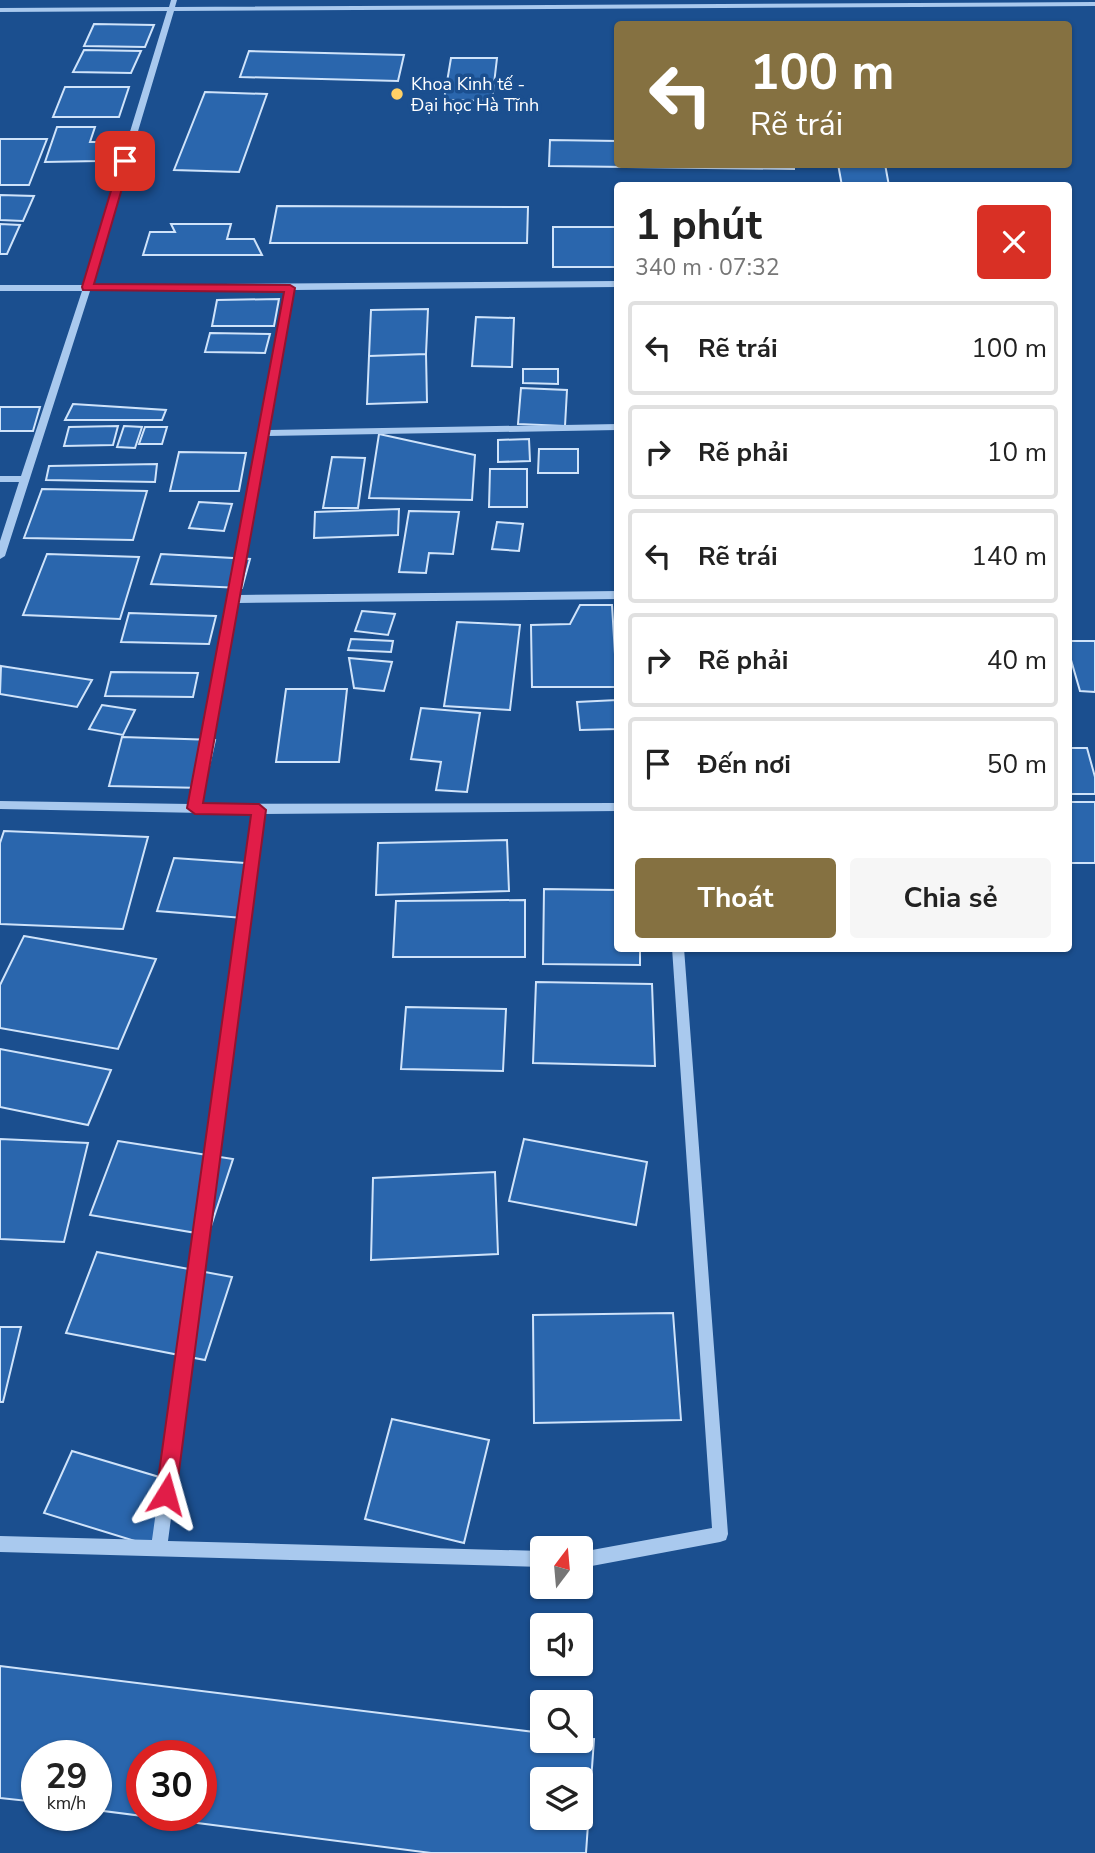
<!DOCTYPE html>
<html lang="vi">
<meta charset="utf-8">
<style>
:root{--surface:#fff;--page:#f6f6f6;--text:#222;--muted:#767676;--line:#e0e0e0;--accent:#857141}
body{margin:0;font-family:"Nunito Sans",sans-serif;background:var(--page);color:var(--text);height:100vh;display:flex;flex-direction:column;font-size:26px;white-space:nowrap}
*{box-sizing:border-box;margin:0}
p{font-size:23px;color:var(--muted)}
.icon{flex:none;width:38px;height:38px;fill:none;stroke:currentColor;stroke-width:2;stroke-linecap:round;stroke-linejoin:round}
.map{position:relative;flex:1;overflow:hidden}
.panel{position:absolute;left:614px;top:182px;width:458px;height:770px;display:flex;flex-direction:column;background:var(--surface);border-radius:7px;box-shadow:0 2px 5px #0004}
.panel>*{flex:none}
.hud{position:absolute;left:614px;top:21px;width:458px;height:147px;border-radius:7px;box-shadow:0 2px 5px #0004;background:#857141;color:#fff;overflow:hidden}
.needle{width:46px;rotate:16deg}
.buttons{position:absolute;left:530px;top:1536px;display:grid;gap:14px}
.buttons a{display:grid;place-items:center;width:63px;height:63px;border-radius:7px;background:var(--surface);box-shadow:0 2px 5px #0004;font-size:35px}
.speed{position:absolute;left:21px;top:1740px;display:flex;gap:14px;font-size:35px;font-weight:700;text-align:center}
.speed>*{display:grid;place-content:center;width:91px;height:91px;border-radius:50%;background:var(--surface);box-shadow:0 2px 5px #0004;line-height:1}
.speed small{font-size:18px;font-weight:400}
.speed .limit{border:10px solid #d22;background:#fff;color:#111}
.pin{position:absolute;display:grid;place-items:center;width:60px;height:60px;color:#fff;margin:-30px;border-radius:14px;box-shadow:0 4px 10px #0006}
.me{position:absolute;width:77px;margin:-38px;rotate:8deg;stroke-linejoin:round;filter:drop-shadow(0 0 5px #0008)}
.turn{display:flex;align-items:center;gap:24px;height:147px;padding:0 21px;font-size:32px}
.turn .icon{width:91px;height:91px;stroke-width:2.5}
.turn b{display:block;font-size:49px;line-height:60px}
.round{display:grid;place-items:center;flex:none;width:74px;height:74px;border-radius:7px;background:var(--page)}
.headline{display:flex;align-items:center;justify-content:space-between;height:119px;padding:0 21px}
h1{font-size:42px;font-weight:700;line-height:52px}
.action{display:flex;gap:14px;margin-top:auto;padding:14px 21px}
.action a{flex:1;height:80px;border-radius:7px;background:var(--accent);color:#fff;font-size:28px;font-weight:700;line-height:80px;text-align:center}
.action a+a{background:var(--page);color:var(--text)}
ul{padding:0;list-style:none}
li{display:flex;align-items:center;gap:21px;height:94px;margin:0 14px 10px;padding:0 7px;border:4px solid var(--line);border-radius:7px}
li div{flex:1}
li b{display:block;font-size:26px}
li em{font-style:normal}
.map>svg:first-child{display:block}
.building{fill:#2a66ad;stroke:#cfe3fa;stroke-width:2;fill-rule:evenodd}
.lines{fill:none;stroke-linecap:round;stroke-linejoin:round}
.minor{fill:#a9c9ee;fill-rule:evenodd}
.route{fill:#e11d48;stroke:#92132f;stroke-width:2}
.poi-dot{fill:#ffd166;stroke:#1b4f8f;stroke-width:2.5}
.labels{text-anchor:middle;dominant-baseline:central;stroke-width:7;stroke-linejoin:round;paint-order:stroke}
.far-poi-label{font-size:18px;fill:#fff;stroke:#1b4f8f;text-anchor:start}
</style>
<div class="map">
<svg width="1095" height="1853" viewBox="0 0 1095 1853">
<rect width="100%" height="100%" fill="#1b4f8f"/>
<!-- building -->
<path class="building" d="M94,24L154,25L145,47L84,46Z
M84,50L141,51L131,73L73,72Z
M249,51L404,55L398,81L240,77Z
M451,58H497L492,101L444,100Z
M65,87H129L119,117H53Z
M205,92L267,94L239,172L174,170Z
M57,127H95L90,142H106L99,161L45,162Z
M0,139H47L29,185H0Z
M550,140L618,141V164H794V169L549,166Z
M838,164H885L889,186H842Z
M0,195L34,196L23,221L0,220Z
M277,206L528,207L527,243H270Z
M0,224L20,225L7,254H0Z
M171,224H231L227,239H254L262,255H143L150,232H175Z
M553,227H618V267H553Z
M279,299L274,326H212L217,300Z
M428,309L426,354L369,356L371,310Z
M476,317L514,318L512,367L472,366Z
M210,333L270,334L265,353L205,352Z
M426,354L427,402L367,404L369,356Z
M523,369H558V384L523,383Z
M521,388L567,390L565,426L518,424Z
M73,404L166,410L162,420H65Z
M0,407H40L33,431H0Z
M118,426L113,445L64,446L69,427Z
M124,426L142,427L135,448L117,447Z
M145,427H167L162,444H139Z
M379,434L475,455L472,500L369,498Z
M529,439L530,461L498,462V440Z
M539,449H578V473H538Z
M179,452L246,453L239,491H170Z
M332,457L365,458L358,508H323Z
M157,464L155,482L46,480L49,466Z
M490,469H527V507H489Z
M42,489L147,491L133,540L24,538Z
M199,502L232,504L224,531L189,528Z
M399,509L398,535L314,538L315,512Z
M409,511L459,512L453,554L429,553L426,573L399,572Z
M497,522L523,524L519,551L492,549Z
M47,554L139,557L120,619L23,615Z
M161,554L250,559L242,588L151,584Z
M580,605H612L617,687H532L531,625L570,624Z
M362,611L395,614L388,635L355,631Z
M129,613L216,616L209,644L121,642Z
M457,622L520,625L510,710L444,706Z
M351,639L393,641L391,652L348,650Z
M1069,641H1095V692L1080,691L1069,653Z
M349,658L392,662L384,691L354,688Z
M1,666L92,680L77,707L0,694Z
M111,672L198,673L193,697L105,696Z
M286,689H347L339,762H276Z
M617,700L618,729L580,730L577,702Z
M102,705L135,710L123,735L89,729Z
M421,708L480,713L467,792L436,790L441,762L411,759Z
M122,737L215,740L204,788L109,786Z
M1069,748H1087L1095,777V794H1069Z
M1069,802H1095V863H1069Z
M4,831L148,837L123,929L0,924V843Z
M507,840L509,891L376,895L378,843Z
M174,858L258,864L243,918L157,911Z
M544,889L618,890V948H640V965L543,964Z
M525,900V957H393L396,901Z
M24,936L156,959L118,1049L0,1028V985Z
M536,982L652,984L655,1066L533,1063Z
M406,1007L506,1009L503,1071L401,1069Z
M0,1049L111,1070L88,1125L0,1107Z
M0,1139L88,1143L64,1242L0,1239Z
M524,1139L647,1162L636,1225L509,1201Z
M118,1141L233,1159L208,1235L90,1215Z
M495,1172L498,1254L371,1260L373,1178Z
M97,1252L232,1277L205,1360L66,1333Z
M673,1313L681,1420L534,1423L533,1315Z
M0,1327H21L3,1402H0Z
M392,1419L489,1440L464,1543L365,1519Z
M72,1451L176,1482L151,1546L44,1513Z
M0,1666L542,1733V1741L594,1739L586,1853H431L96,1810V1755H37V1802L0,1798ZM142,1755H201V1815H142ZM542,1780H581V1818H542Z"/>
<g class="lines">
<!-- minor -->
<path class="minor" d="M171,0H177L175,7L1095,2V6L174,11L92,285L618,281V287L294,290L269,430L618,424V430L268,436L239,595L618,591V599L238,603L201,804L618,803V811L264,814L168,1541L542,1551V1567L0,1552V1536L152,1540L253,814L0,809V801L190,804L285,291H90L5,556L0,559V541L19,482H0V476H21L82,291H0V285H83L167,11L0,12V8L169,7Z
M672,948H684L728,1534L726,1540L720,1542L581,1568V1552L712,1528Z"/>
</g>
<!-- route -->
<path class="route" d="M125,158L130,161L94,284L290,285L295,288L203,803L259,804L266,810L176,1494L173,1501L166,1504L159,1501L156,1494L251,815L195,814L187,808L284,292L83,290L82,287L120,161Z"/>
<!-- markers -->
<circle class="poi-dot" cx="397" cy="94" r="7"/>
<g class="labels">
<!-- far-poi labels -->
<g class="far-poi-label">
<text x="411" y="84">Khoa Kinh tế -<tspan x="411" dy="21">Đại học Hà Tĩnh</tspan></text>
</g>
</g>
</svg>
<div class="buttons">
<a><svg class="needle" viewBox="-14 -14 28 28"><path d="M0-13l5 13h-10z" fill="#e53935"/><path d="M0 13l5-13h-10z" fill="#767676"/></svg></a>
<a><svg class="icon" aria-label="sound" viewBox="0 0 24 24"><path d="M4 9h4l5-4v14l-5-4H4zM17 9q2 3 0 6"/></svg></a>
<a><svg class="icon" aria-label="search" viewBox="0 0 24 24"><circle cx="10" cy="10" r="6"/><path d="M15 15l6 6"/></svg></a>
<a><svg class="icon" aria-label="layers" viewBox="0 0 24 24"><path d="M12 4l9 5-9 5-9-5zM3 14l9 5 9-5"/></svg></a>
</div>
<div class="speed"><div>29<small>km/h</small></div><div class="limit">30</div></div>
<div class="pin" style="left:125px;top:161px;background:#d93025"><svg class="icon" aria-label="arrive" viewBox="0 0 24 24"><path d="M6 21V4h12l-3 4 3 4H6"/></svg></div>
<svg class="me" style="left:166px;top:1494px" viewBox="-20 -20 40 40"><path d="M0-17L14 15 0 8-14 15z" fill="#e11d48" stroke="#fff" stroke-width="4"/></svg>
<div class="hud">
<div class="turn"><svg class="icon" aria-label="left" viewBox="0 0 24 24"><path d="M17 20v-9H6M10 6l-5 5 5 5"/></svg><div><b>100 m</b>Rẽ trái</div></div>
</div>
<section class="panel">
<div class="headline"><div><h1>1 phút</h1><p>340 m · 07:32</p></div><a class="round" style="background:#d93025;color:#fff"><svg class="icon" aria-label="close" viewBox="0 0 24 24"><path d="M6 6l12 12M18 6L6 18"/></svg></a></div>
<ul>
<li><svg class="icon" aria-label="left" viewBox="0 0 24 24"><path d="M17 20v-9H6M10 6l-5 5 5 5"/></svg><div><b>Rẽ trái</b></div><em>100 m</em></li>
<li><svg class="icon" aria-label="right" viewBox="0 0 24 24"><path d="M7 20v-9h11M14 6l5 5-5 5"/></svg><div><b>Rẽ phải</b></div><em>10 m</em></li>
<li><svg class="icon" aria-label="left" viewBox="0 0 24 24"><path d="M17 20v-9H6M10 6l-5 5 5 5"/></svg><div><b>Rẽ trái</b></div><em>140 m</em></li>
<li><svg class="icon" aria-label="right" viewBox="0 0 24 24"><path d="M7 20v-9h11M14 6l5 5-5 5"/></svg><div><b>Rẽ phải</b></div><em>40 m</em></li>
<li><svg class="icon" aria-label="arrive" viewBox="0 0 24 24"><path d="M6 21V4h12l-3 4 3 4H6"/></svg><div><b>Đến nơi</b></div><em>50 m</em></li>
</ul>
<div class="action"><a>Thoát</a><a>Chia sẻ</a></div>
</section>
</div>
